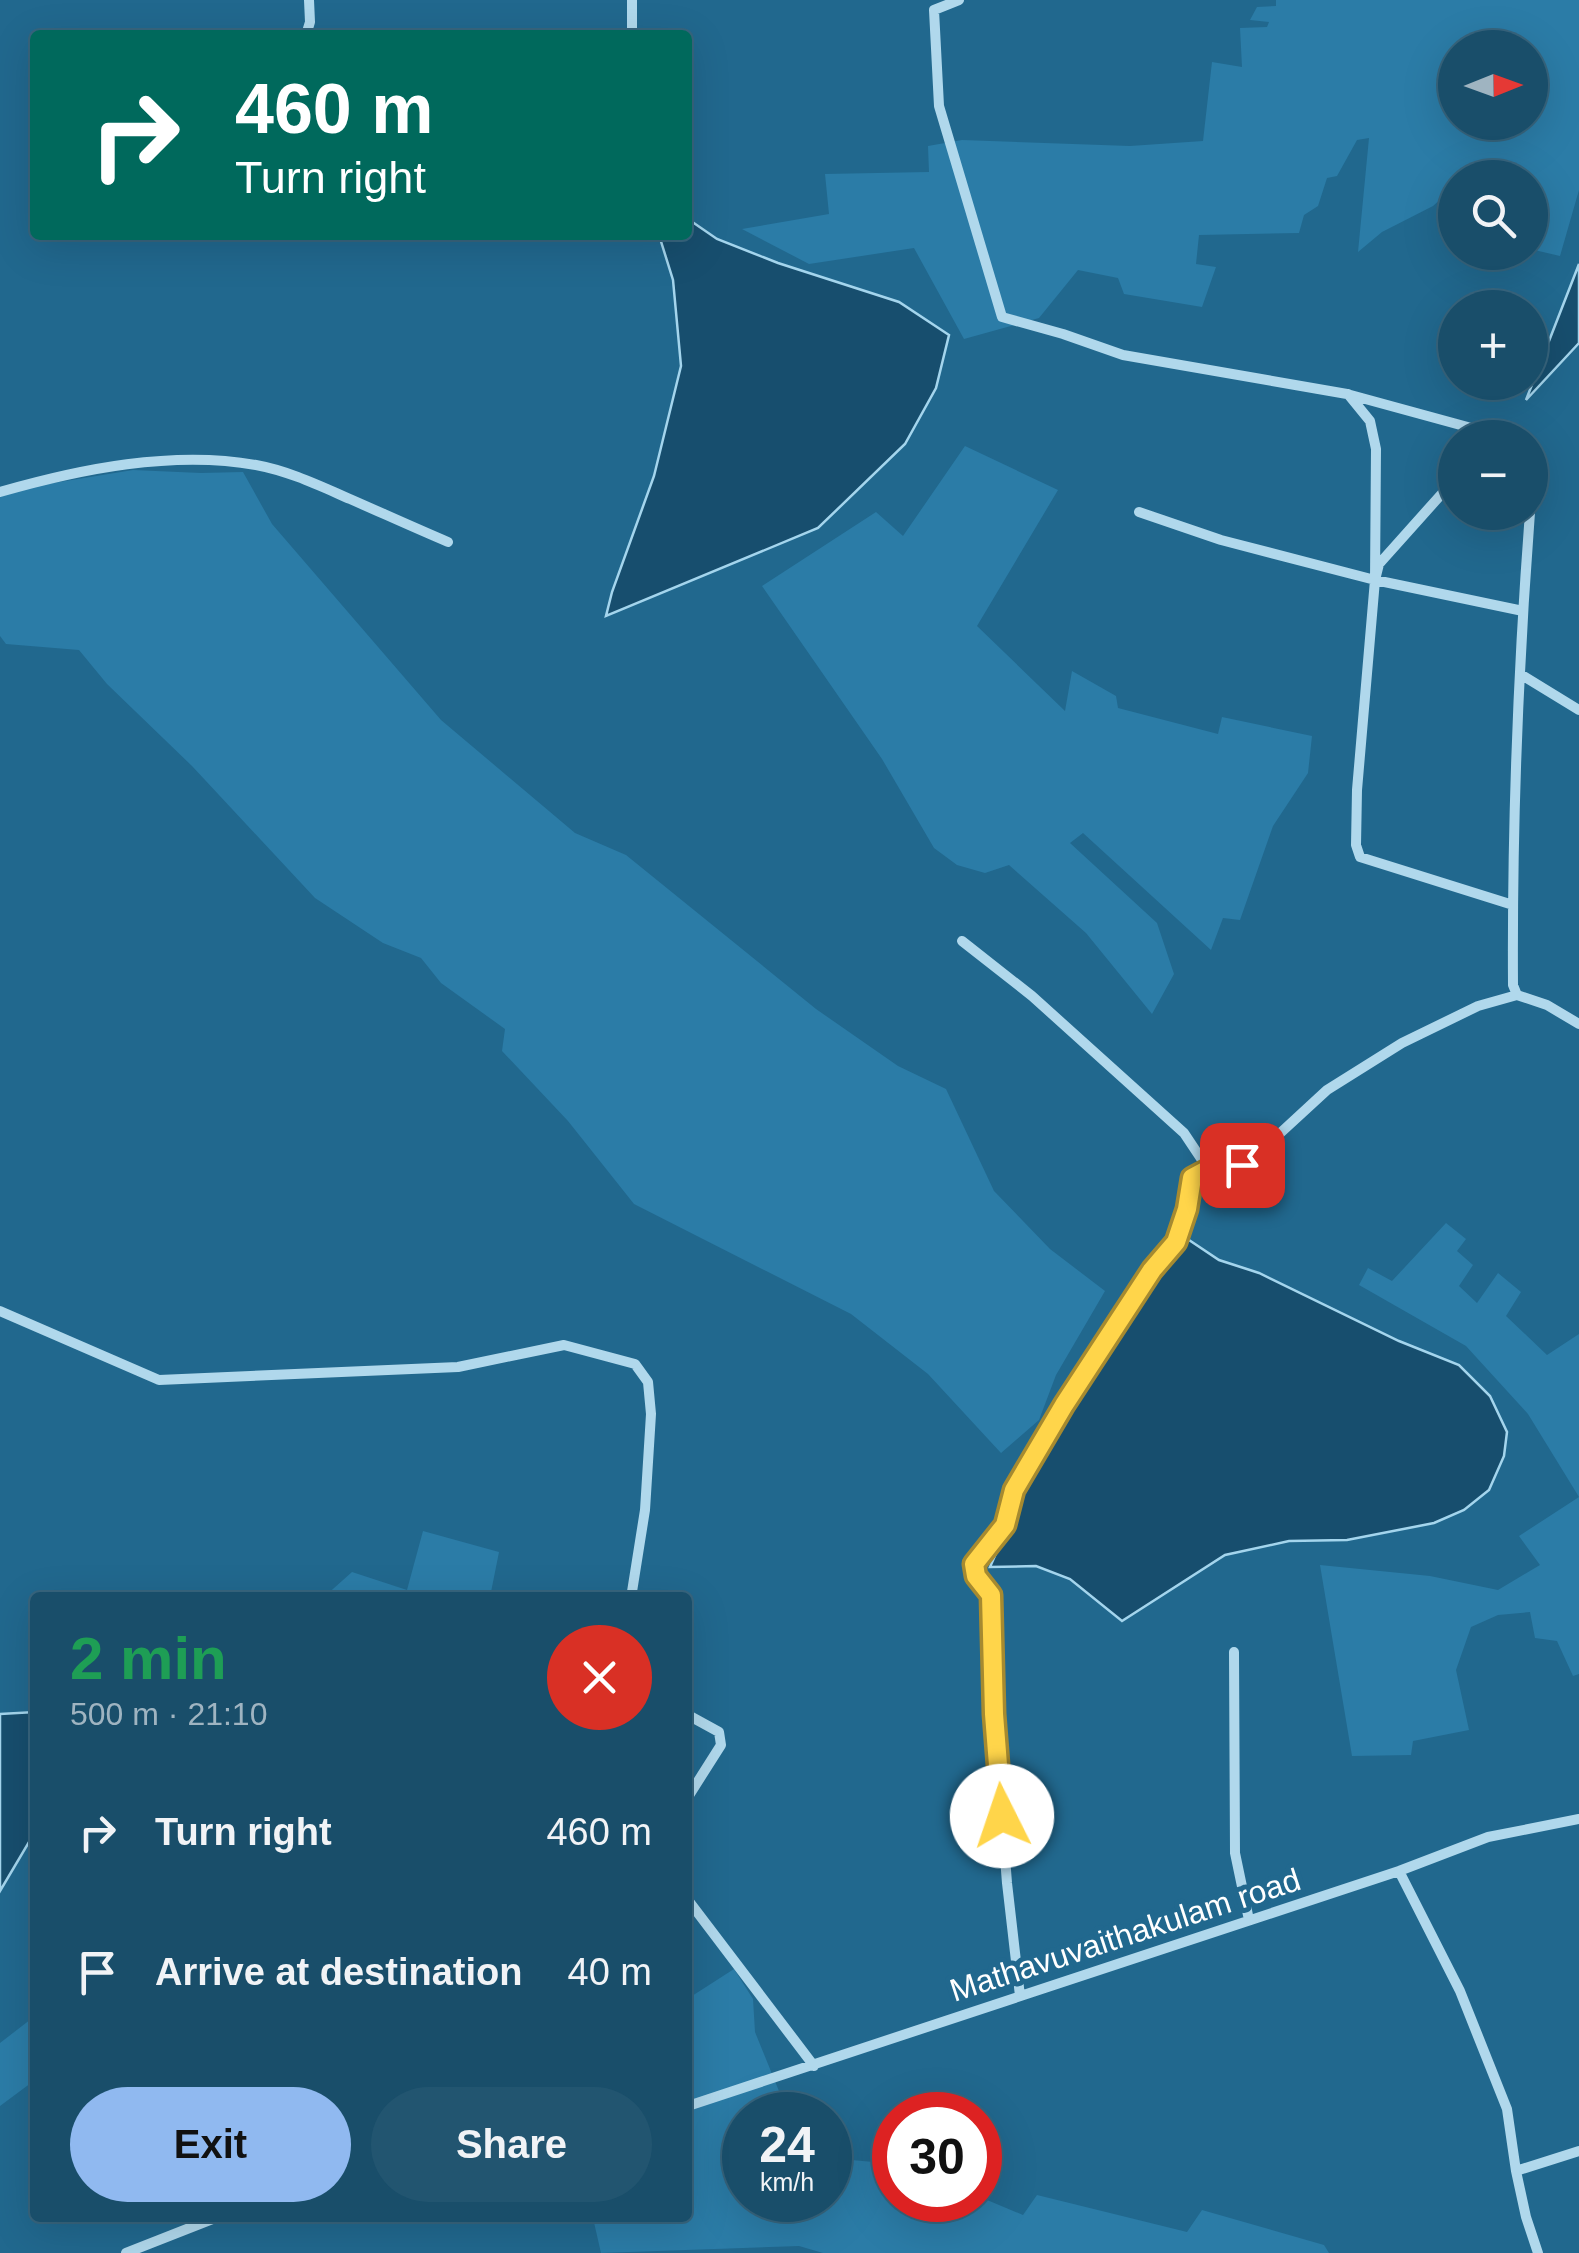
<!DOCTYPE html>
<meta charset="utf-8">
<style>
:root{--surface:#194e6a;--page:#225570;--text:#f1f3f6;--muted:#9fb4c1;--line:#37657e;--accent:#90b9f0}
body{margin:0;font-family:Arial,sans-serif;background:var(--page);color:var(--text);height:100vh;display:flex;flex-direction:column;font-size:38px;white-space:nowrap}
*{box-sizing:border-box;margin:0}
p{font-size:32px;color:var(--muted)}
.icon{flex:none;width:55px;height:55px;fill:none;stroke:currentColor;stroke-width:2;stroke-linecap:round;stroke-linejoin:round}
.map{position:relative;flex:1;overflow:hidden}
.panel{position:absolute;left:30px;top:1592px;width:662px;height:630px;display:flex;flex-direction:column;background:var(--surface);border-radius:10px;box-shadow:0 10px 40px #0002,0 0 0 2px var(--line)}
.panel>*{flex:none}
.banner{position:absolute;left:30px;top:30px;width:662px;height:210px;border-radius:10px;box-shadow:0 10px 40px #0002,0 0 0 2px var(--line);background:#00695c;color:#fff;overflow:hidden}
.needle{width:65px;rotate:89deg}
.controls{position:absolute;left:1438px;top:30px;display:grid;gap:20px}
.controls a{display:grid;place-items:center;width:110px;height:110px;border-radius:50%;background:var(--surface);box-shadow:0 10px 40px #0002,0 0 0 2px var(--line);font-size:50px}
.speed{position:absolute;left:722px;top:2092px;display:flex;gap:20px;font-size:50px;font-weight:700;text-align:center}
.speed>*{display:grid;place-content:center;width:130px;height:130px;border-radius:50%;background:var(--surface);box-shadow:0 10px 40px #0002,0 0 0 2px var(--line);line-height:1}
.speed small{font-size:25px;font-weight:400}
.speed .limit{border:15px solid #d22;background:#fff;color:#111}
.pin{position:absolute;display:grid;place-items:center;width:85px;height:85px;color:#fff;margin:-42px;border-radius:20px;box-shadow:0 5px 15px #0006}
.me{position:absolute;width:110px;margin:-55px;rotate:356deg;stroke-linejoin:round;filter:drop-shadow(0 0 8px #0008)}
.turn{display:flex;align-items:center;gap:35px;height:210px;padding:0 40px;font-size:45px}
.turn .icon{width:130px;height:130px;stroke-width:2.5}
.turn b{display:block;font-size:70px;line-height:85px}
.round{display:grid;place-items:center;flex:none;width:105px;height:105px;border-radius:52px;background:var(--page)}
.head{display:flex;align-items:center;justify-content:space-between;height:170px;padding:0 40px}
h1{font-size:60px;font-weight:700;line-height:75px;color:#1e9e55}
.button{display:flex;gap:20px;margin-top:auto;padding:20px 40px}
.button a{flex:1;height:115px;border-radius:60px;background:var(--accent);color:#111;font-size:40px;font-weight:700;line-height:115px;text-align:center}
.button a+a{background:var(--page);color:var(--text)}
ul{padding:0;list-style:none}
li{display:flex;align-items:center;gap:30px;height:140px;padding:0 40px}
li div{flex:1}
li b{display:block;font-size:38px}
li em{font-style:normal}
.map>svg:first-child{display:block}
.green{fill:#2b7ca7;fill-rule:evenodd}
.water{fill:#174e6e;stroke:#a4d5ed;stroke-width:2.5}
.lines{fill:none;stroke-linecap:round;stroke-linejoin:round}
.minor{stroke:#b0d8ec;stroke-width:10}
.route-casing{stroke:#a68a30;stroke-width:25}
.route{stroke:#ffd54a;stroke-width:18}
.labels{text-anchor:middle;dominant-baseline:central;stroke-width:10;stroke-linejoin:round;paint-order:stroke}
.street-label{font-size:32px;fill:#fff;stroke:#21688e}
</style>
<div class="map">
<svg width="1579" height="2253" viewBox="0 0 1579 2253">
<rect width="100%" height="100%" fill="#21688e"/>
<!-- green -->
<path class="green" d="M1276,0H1579V190L1560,256L1530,249V178H1455V186L1433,206L1382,232L1358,252L1369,138L1357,140L1337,176L1327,178L1318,206L1304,215L1299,233L1199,235L1196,264L1216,267L1202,307L1124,294L1118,278L1078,270L1039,318L964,339L914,248L809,264L742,229L829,214L825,174L929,172L928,146L962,140L1130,146L1203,141L1212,62L1242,67L1240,28L1267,27L1269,22L1250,20L1257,7L1276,6ZM1455,48H1530V122H1455Z
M965,446L1058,490L977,626L1065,711L1072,671L1116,696L1118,708L1218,734L1222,717L1312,736L1308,773L1273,826L1240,920L1223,918L1211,950L1083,833L1070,843L1157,923L1174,974L1152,1014L1086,933L1009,865L985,873L957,865L934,848L882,759L762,586L876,512L903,536Z
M133,470L201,473L243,472L272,524L441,720L575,833L626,855L816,1009L898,1066L946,1089L994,1191L1050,1249L1105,1291L1056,1375L1039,1420L1001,1453L928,1374L851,1314L634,1204L568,1121L502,1051L505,1029L441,983L421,958L383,943L315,898L192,766L107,684L79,650L6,644L0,636V496L35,486Z
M1446,1223L1466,1239L1457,1251L1473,1265L1459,1286L1477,1303L1498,1273L1521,1292L1506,1316L1547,1355L1579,1334V1674L1573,1676L1557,1641L1535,1638L1530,1612L1498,1615L1471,1627L1456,1670L1469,1730L1413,1741L1411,1755L1352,1756L1320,1565L1430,1576L1498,1590L1540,1565L1519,1536L1579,1497L1528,1414L1466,1346L1359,1285L1368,1268L1392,1281Z
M423,1531L499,1552L490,1597H324L352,1572L407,1590Z
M734,1969L753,1999L755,2032L781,2096L782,2115H745V2200H830V2158L895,2164V2200H980V2197L1023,2215L1037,2195L1187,2232L1202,2210L1324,2245L1329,2253H823L799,2246L601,2253L593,2218H688V1992L692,1996Z
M35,2016V2080L0,2106V2043Z"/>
<!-- water -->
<path class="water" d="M688,219L717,239L778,263L899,302L949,335L936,388L905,444L818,528L606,616L612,592L654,476L681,366L673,280L659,235H688Z
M1579,264V343L1526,400Z
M1189,1240L1219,1260L1259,1273L1399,1341L1459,1365L1490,1396L1507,1432L1504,1456L1489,1490L1464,1510L1434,1523L1347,1540L1289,1541L1225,1555L1122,1621L1070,1579L1036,1566L990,1567L1028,1481L1073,1404L1129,1316Z
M35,1712V1832L0,1891V1714Z"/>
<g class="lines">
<!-- minor -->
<path class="minor" d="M632,0V35
M959,0L934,10L939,106L1002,317L1063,334L1123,355L1347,394L1508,438
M306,35L310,22L309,0
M1348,394L1370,421L1376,449L1375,580L1523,611
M1530,456L1533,460L1530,507
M1455,479L1379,564L1375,580L1357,790L1356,845L1360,857L1513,905
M0,492C80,469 173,450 256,465C289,471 320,486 350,499C382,513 415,528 448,542
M1139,512L1221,540L1375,580
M1530,512C1518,670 1512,827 1513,985L1517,995L1547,1005L1579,1024
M1520,674L1579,710
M962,941L1032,996L1184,1133L1208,1169
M0,1311L159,1380L458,1367L564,1345L635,1364L648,1382L651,1414L645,1510L631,1598
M1234,1652L1235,1853L1249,1920
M688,1715L719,1732L721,1745L688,1797
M1399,1871L1460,1991L1507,2109L1516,2171L1526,2217L1538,2253
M688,1900L814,2066
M1020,1996L1007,1883L994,1714L991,1595L975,1577L974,1564L1005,1525L1014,1490L1064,1405L1152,1270L1175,1242L1187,1209L1192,1178L1220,1163L1242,1165L1251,1160L1327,1090L1402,1043L1478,1006L1517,995
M688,2106L1399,1871L1488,1837L1579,1819
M1516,2171L1579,2151
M126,2253L215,2218"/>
</g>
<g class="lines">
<!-- route casing -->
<g class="route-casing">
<path id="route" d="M1002,1816L994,1714L991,1595L976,1576L974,1564L1005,1525L1014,1490L1064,1405L1152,1270L1176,1242L1187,1209L1192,1178L1220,1163L1242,1165"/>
</g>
<!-- route -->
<use href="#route" class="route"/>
</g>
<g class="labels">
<!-- street labels -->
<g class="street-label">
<text transform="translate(1125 1935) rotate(-18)">Mathavuvaithakulam road</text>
</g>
</g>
</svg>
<div class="controls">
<a><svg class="needle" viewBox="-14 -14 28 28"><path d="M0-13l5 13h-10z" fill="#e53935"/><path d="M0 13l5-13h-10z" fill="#9fb4c1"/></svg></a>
<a><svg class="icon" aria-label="search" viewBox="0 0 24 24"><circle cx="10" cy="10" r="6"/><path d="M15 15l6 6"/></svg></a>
<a>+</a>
<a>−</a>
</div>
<div class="speed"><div>24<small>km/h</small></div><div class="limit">30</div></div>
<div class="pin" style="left:1242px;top:1165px;background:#d93025"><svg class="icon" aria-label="arrive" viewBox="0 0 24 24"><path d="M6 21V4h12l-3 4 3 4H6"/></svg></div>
<svg class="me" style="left:1002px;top:1816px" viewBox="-20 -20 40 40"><circle r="19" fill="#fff"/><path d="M0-13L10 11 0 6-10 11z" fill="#ffd54a"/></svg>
<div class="banner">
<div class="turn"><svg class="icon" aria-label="right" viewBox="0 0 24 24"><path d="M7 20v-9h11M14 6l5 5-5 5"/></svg><div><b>460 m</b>Turn right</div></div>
</div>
<section class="panel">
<div class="head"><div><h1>2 min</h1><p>500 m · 21:10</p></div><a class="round" style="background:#d93025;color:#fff"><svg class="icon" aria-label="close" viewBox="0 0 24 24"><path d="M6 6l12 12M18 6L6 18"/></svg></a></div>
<ul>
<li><svg class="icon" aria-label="right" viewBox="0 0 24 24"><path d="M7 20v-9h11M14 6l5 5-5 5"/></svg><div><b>Turn right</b></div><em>460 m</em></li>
<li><svg class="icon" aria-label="arrive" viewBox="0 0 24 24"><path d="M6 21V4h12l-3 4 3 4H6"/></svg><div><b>Arrive at destination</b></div><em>40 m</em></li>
</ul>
<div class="button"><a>Exit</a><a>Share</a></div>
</section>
</div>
